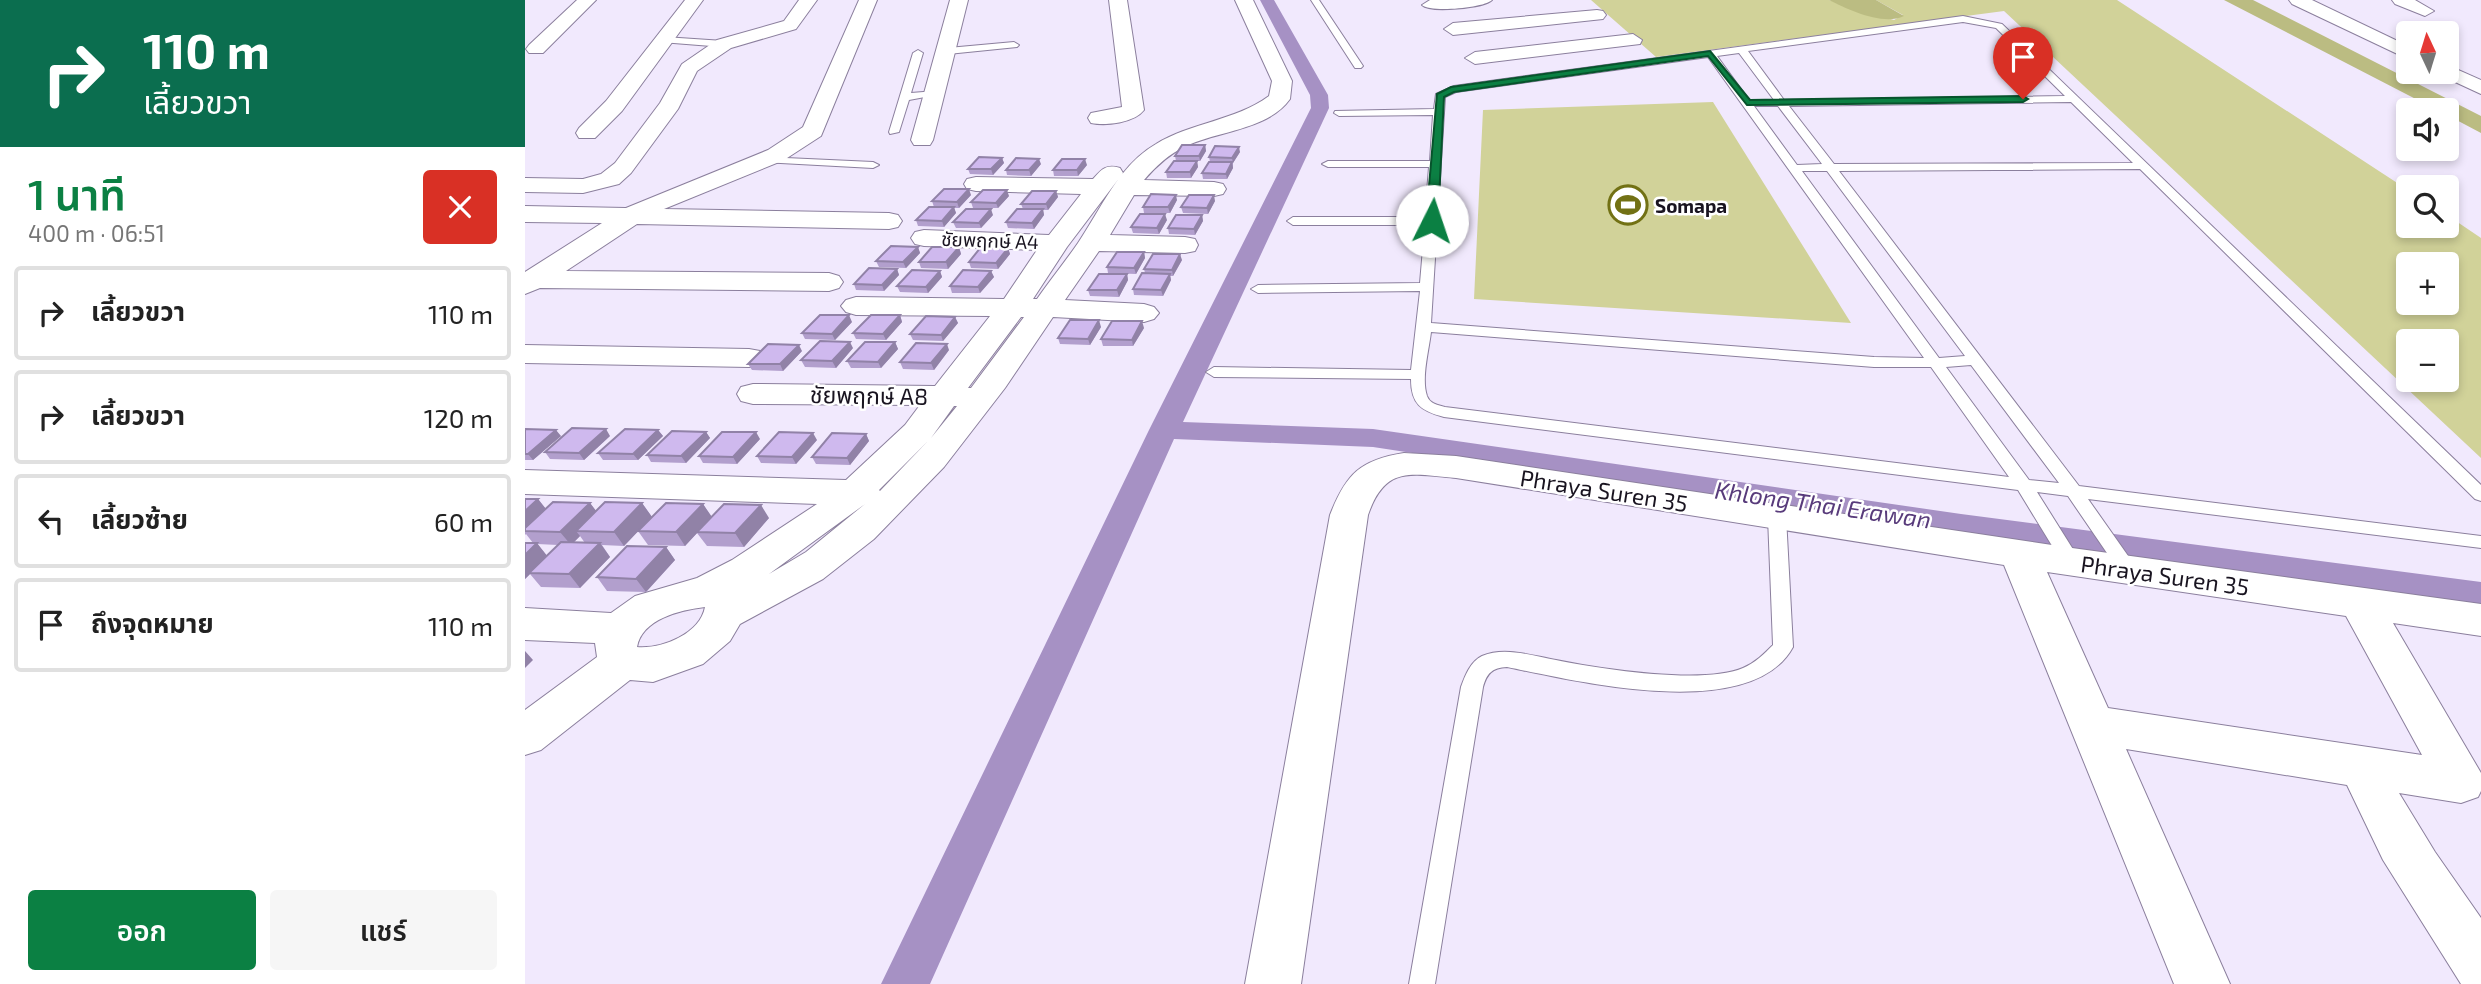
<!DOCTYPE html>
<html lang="th">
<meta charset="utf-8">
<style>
:root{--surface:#fff;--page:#f6f6f6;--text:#222;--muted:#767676;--line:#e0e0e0;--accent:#0b8043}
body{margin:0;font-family:"Exo 2","Noto Sans Thai",sans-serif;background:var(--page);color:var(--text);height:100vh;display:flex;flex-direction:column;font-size:26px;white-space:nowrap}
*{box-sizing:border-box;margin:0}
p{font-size:23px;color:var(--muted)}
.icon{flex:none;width:38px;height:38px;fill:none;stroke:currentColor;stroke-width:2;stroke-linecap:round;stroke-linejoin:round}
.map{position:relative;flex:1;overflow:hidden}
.sheet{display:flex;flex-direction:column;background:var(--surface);width:525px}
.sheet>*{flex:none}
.hud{background:#0b6e4f;color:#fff;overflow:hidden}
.needle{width:46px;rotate:356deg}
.buttons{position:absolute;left:1871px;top:21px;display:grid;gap:14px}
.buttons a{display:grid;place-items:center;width:63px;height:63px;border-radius:7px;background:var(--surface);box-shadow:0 4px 10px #0003;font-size:35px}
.pin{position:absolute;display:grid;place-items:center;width:60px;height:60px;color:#fff;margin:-72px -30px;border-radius:50% 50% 50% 0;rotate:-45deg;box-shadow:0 0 7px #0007}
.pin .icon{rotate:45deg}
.me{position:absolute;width:77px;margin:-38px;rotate:4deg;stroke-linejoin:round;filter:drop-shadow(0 0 5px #0008)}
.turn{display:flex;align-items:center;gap:24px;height:147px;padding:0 28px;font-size:32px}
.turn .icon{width:91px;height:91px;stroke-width:2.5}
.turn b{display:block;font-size:49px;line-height:60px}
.round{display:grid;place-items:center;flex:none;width:74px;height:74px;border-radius:7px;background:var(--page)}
.headline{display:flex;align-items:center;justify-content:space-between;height:119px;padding:0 28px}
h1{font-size:42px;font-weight:600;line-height:52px;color:var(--accent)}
.cta{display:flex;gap:14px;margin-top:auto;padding:14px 28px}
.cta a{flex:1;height:80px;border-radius:7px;background:var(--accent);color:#fff;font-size:28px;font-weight:600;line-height:80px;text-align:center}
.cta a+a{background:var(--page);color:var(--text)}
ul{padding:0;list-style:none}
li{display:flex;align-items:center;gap:21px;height:94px;margin:0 14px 10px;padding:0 14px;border:4px solid var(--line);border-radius:7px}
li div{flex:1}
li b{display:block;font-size:26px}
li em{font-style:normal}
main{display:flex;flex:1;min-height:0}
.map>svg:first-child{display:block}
.green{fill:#d1d299;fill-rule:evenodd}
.forest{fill:#bbbc82}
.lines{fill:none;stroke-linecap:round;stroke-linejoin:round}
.canal{fill:#a691c4;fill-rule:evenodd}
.service-casing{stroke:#8b7f9d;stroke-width:2}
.minor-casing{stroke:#8b7f9d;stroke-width:2}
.service{fill:#fff;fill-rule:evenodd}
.minor{fill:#fff;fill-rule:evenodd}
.wall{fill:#b29fcd;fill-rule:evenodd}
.shaded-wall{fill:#9182a7}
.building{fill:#cfb9ee;stroke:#9182a7;stroke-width:2}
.route{fill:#0b8043;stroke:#07532c;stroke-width:2}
.labels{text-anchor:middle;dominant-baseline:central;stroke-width:5;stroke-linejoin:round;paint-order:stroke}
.far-poi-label{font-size:19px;font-weight:bold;fill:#191420;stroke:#fff;text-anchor:start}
.far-street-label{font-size:19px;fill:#191420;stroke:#fff}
.street-label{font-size:23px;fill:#191420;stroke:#fff}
.water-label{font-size:24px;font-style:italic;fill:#583b7b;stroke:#fff}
</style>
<main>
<section class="sheet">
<div class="hud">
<div class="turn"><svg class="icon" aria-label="right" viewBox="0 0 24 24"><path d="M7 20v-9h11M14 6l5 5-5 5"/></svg><div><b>110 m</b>เลี้ยวขวา</div></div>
</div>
<div class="headline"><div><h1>1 นาที</h1><p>400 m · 06:51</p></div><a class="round" style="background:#d93025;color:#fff"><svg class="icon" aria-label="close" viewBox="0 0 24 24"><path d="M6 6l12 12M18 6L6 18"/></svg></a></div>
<ul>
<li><svg class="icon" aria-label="right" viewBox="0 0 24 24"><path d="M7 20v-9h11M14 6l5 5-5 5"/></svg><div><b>เลี้ยวขวา</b></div><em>110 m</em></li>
<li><svg class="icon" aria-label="right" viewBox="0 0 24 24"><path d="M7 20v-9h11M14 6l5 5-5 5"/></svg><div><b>เลี้ยวขวา</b></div><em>120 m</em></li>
<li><svg class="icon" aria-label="left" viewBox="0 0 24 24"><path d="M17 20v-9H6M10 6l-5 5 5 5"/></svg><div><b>เลี้ยวซ้าย</b></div><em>60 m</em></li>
<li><svg class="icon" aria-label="arrive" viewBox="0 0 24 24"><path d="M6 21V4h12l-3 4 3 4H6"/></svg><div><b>ถึงจุดหมาย</b></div><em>110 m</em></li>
</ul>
<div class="cta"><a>ออก</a><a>แชร์</a></div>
</section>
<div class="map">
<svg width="1956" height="984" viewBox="0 0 1956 984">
<rect width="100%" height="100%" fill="#f1e9fd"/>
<!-- green -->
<path class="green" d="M1066,0H1304L1369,20L1378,15L1351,0H1592L1883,190V226H1922V215L1956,238V458L1479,11L1131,57ZM1883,264H1922V303H1883ZM1883,341H1922V380H1883Z
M1188,102L1326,323L949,299L958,110Z"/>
<!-- forest -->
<path class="forest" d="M1304,0H1351L1379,16C1358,26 1324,10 1304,0Z
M1699,0H1728L1956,116V133L1922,115V110H1912Z"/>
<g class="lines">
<!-- canal -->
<path class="canal" d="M735,0H749L803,95L804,108L658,422L848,429L1436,514L1956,582V608L1436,536L848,447L649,439L405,984H356L624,430L786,108L785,95Z"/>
<!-- service casing -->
<g class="service-casing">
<path id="service" d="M786,0H794L838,66L836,68H830Z
M1438,16L1477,24L1956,485V501L1950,499L1615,169L1314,171L1554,486L1956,536V548L1563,499L1613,570L1611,575H1597L1543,496L1512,492L1556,562L1554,567H1540L1493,490L919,417C896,411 886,404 886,379L689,377L681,372L689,367L886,370L895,291L733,293L726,289L733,285L895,283L900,225H768L762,221L768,217H900L904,167H803L797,164L803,161H905L908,115L814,116L809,113L810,111L909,109L911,94L929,86ZM1438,22L1471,28L1540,96L1259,100L1223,51ZM1214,53L1249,100H1224L1192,56ZM1183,57L1399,358L1349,357L906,323L920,97L931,92ZM1546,102L1608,163L1309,164L1264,106ZM1229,106H1253L1297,164L1272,165ZM1277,171H1302L1440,356L1414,358ZM906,332L1349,367H1406L1484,477L920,407C913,405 905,404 902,396C896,378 904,350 906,332ZM1446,365L1534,483L1504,480L1421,367Z
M139,37L199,41L204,44L199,47L136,42V38Z
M489,42L494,45L492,47L423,54L418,51L423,48Z
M393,50L398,53L386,93L411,91L416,94L384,100L374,132L365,134L364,132L388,53Z
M239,157L348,162L354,165L348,168L235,162V158Z
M1252,511L1261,517L1268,647C1226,724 1051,681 982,667C967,668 962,673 958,687L910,984H884L936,687C940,676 945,662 957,656C980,646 1007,656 1031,660C1075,669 1178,685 1218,668C1230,663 1239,654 1248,645L1243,517Z"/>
</g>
<!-- minor casing -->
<g class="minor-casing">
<path id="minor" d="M52,0H71L18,53H4L1,49L4,45Z
M160,0H178L97,111L70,138H54L51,133L54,128L81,101Z
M274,0H292L271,29L206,48L172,71L153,109L106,173L94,184L58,193L0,192V178L58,179L76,174L90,163L135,103L157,64L192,40L259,21Z
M334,0H352L296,136L259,160L139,209L364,213L373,215L377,221L373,227L364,229L112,224L41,271L304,273L314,276L318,282L314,288L304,291L15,288L0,294V272L77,223L0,222V206L101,208L243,150L278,127Z
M425,0H443L408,140L405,145H389L386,140Z
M584,0H602L619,110C609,123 581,126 566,123L563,118L566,113L597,107Z
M710,0H728L767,81L765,99C743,130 693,131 661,146C644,154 631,166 619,180L689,182L698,184L701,189L698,194L689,196L609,195L585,235L660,237L670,239L673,245L670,251L660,253L574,251L540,300L619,304L629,307L634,313L629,319L619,322L528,317L480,388L419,467L349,539L298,579L215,624L205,641L178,664L128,682L105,680L16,750L0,755V710L72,657L70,643L0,640V608L86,613L110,596L172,578L207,560L292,504L0,494V470L321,480L380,425L395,405L228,404L216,401L212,394L216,387L228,384L410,386L465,316L331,315L321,312L316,306L321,300L331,297L479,299L512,250L399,246L390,244L386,238L390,232L399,230L524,235L556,194L451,191L442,189L439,184L442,179L451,177L568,179C577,169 581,164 595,168L598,173L542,247L508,299H512C525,280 540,262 553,243C576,209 594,165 631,144C667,122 710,121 744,96L747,81ZM496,317H499L446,388H443ZM429,406H432L406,438ZM403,441L355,491L354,490ZM340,504L281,552L244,574ZM180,607C175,634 137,649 112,647C117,619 155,610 180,607Z
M905,0H967C959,8 905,13 897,5Z
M1764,0H1787L1883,46V59L1767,4Z
M1867,0H1890L1909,11L1900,16L1870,4Z
M1072,10L1078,11L1081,15L1078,19L928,35L919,29L928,23Z
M1108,34L1117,40L1115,44L950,64L940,58L950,52Z
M1922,65L1956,80V94L1915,75L1913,72H1922Z
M0,345L224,349L235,351L240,358L235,365L224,367L0,363Z
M879,453L931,456L1547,548L1956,604V636L1868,623L1956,773V791L1953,797L1936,803L1874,793L1910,852L1956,918V984H1936L1858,860L1822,785L1601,749L1705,984H1649L1479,565L931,478C886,474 860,465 843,515L776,984H720L805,515C821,474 835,460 879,453ZM1522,572L1821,616L1897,755L1583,708Z"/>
</g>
<!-- service -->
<use href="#service" class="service"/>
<!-- minor -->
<use href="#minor" class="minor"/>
</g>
<!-- wall -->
<path class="wall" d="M680,145L681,151L675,161H672L673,167L666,178H642L641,172L651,161L650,156Z
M715,152L708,163V168L702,179H678L677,173L685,162L684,157Z
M477,158L479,163L468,175L445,174L443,169Z
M516,164L506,176L482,175L481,170Z
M562,165L553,176H529L528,170Z
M531,191L533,197L523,210H518L519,215L509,229L483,228L481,222L498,209L496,204Z
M446,195L434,208H429L431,213L419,227L393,226L391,220L409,207L407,201Z
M484,196L473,208H448L446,202Z
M652,200L645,213H619L618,207Z
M690,201L683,214L658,213L656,207Z
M468,215L456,228H431L428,222Z
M677,215L678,221L670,235L644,234L643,228Z
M642,220L634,234L608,233L606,227Z
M393,247L395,253L381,268L354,267L351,261Z
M434,247L436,254L423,269L396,268L394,262Z
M483,248L485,254L473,269L446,268L444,262Z
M619,252L620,258L611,274L583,273L582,267Z
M657,260L648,276H645L646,280L638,296L609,295L608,289L620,273L619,269Z
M372,269L374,275L359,291L331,290L329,284Z
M415,271L417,277L403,293L375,292L372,286Z
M466,271L469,277L455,293H427L425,286Z
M602,274L603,280L594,297L565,296L563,290Z
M375,315L377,322L361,340L331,339L328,333Z
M430,317L433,323L418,341L388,340L385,334Z
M327,322L310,340L280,339L277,333Z
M576,327L565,345L535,344L533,338Z
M619,328L608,346H578L576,339Z
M370,342L373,349L356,368H326L322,361Z
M328,348L311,368L280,367L276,360Z
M424,350L409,370L378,369L375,362Z
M277,351L258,371L227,370L223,364Z
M0,429L36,436L8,460H0Z
M133,430L138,436L113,460H78L73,453Z
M181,432L185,438L161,463L126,462L122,455Z
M341,434L344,441L325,465L291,464L287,457Z
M85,436L59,460L25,459L20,452Z
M235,439L212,464L178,463L174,456Z
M292,440L271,464L236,463L232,456Z
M0,499H13L21,509L65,503L71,511L117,503L127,517L178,504L186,517L244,518L219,547L182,546L172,533L160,546L123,545L113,531L99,546L77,545L85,557L55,588L16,587L5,574L0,579L8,543L1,534L0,535ZM55,536L60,543L49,542ZM12,544L33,545L22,556Z
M141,547L150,560L121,592L82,591L72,577Z"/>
<!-- shaded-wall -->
<path class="shaded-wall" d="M680,145L681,151L675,161L674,156Z
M714,147L715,152L708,163L707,158Z
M477,158L479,163L468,175L466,169Z
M514,159L516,164L506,176L504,170Z
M560,159L562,165L553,176L552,170Z
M672,161L673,167L666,178L665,172Z
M707,162L708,168L702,179L701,174Z
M444,189L446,195L434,208L432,202Z
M482,190L484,196L473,208L471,203Z
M531,191L533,197L523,210L521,204Z
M651,195L652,200L645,213L643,207Z
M689,195L690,201L683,214L682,208Z
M429,207L431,213L419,227L417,221Z
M466,209L468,215L456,228L454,223Z
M518,209L519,215L509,229L507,223Z
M640,214L642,220L634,234L632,228Z
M677,215L678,221L670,235L669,229Z
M393,247L395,253L381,268L378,262Z
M434,247L436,254L423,269L421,262Z
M483,248L485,254L473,269L471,263Z
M619,252L620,258L611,274L609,268Z
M655,254L657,260L648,276L647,270Z
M372,269L374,275L359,291L357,285Z
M415,271L417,277L403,293L401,287Z
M466,271L469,277L455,293L453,287Z
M602,274L603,280L594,297L592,290Z
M645,274L646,280L638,296L636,290Z
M324,315L327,322L310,340L307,334Z
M375,315L377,322L361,340L358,334Z
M430,317L433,323L418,341L416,335Z
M574,320L576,327L565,345L563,339Z
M617,321L619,328L608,346L607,340Z
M325,342L328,348L311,368L307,361Z
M370,342L373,349L356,368L353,362Z
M422,344L424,350L409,370L406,363Z
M274,345L277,351L258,371L255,364Z
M81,429L85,436L59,460L54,453Z
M31,430L36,436L8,460L3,454Z
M133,430L138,436L113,460L108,454Z
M181,432L185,438L161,463L156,456Z
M231,432L235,439L212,464L208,457Z
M288,433L292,440L271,464L267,457Z
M341,434L344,441L325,465L322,458Z
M13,499L24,513L0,531V511Z
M65,503L75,516L51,531L55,536L46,545L35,532Z
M117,503L127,517L99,546L89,532Z
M178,504L187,517L160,546L151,532Z
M236,505L244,518L219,547L210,533Z
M12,543L23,557L4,573L5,574L0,579V555Z
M75,543L85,557L55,588L44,574Z
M141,547L150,560L121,592L111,579Z
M0,651L8,660L0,668Z"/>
<!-- building -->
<path class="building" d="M657,145H680L674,156H650Z
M690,146L714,147L707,158L684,157Z
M454,157L477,158L466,169H443Z
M491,158L514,159L504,170H481Z
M537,159H560L552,170H528Z
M649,161H672L665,172H641Z
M684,162H707L701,174L677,173Z
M419,189H444L432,202L407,201Z
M458,190H482L471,203L446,202Z
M507,191H531L521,204H496Z
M626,194L651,195L643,207H618Z
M664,195H689L682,208L656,207Z
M404,207H429L417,221L391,220Z
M441,209H466L454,223L428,222Z
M492,209H518L507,223L481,222Z
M615,214H640L632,228L606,227Z
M651,215H677L669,229L643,228Z
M366,246L393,247L378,262L351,261Z
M407,247H434L421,262H394Z
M456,247L483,248L471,263L444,262Z
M592,252H619L609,268L582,267Z
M628,254H655L647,270L619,269Z
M344,268L372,269L357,285L329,284Z
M387,270L415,271L401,287L372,286Z
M438,270L466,271L453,287L425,286Z
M617,273L645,274L636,290L608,289Z
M574,274H602L592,290H563Z
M295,315H324L307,334L277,333Z
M346,315H375L358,334L328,333Z
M401,316L430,317L416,335L385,334Z
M545,320H574L563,339L533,338Z
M587,321H617L607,340L576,339Z
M295,341L325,342L307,361L276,360Z
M340,342H370L353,362L322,361Z
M391,343L422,344L406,363L375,362Z
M243,344L274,345L255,364H223Z
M47,428L81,429L54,453L20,452Z
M0,429L31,430L3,454H0Z
M100,429L133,430L108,454L73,453Z
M147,431L181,432L156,456L122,455Z
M197,432H231L208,457L174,456Z
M254,432L288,433L267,457L232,456Z
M307,433L341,434L322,458L287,457Z
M0,499H13L0,511Z
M28,502L65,503L35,532L0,531V528Z
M80,502L117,503L89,532L51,531Z
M141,503L178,504L151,532L113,531Z
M199,504L236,505L210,533L172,532Z
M36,542L75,543L44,574L4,573Z
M0,543H12L0,555Z
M102,546L141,547L111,579L72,577Z"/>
<!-- route -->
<path class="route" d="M1185,51L1225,100L1498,96L1503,99L1498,102L1222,105L1183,56L929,92L919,97L913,221L907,224L901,221L912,94L926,87Z"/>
<!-- icons -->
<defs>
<g id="stadium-ring" transform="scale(2.0125)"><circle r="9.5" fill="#fff" stroke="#727114" stroke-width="1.5"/><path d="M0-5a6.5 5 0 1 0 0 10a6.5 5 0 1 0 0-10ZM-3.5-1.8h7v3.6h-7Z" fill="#727114"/></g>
</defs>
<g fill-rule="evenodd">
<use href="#stadium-ring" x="1103" y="205"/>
</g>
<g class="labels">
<!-- far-poi labels -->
<g class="far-poi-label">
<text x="1130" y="205">Somapa</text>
</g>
<!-- far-street labels -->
<g class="far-street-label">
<text transform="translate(465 240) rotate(2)">ชัยพฤกษ์ A4</text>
</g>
<!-- street labels -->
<g class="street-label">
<text transform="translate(344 395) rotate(1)">ชัยพฤกษ์ A8</text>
<text transform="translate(1079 490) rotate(9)">Phraya Suren 35</text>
<text transform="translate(1640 575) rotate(8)">Phraya Suren 35</text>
</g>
<!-- water labels -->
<g class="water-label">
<text transform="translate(1298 504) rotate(8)">Khlong Thai Erawan</text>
</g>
</g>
</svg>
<div class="buttons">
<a><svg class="needle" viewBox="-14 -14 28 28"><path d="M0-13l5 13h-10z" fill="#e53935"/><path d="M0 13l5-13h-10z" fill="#767676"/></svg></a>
<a><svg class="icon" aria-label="sound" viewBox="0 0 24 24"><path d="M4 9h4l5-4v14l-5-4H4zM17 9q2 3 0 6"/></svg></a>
<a><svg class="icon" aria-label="search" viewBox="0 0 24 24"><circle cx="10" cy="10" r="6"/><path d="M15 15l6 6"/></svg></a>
<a>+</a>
<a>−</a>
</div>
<div class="pin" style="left:1498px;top:99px;background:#d93025"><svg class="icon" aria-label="arrive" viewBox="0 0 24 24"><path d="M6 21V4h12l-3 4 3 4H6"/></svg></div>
<svg class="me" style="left:907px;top:221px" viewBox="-20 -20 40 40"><circle r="19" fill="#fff"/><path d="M0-13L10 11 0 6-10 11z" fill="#0b8043"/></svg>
</div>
</main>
